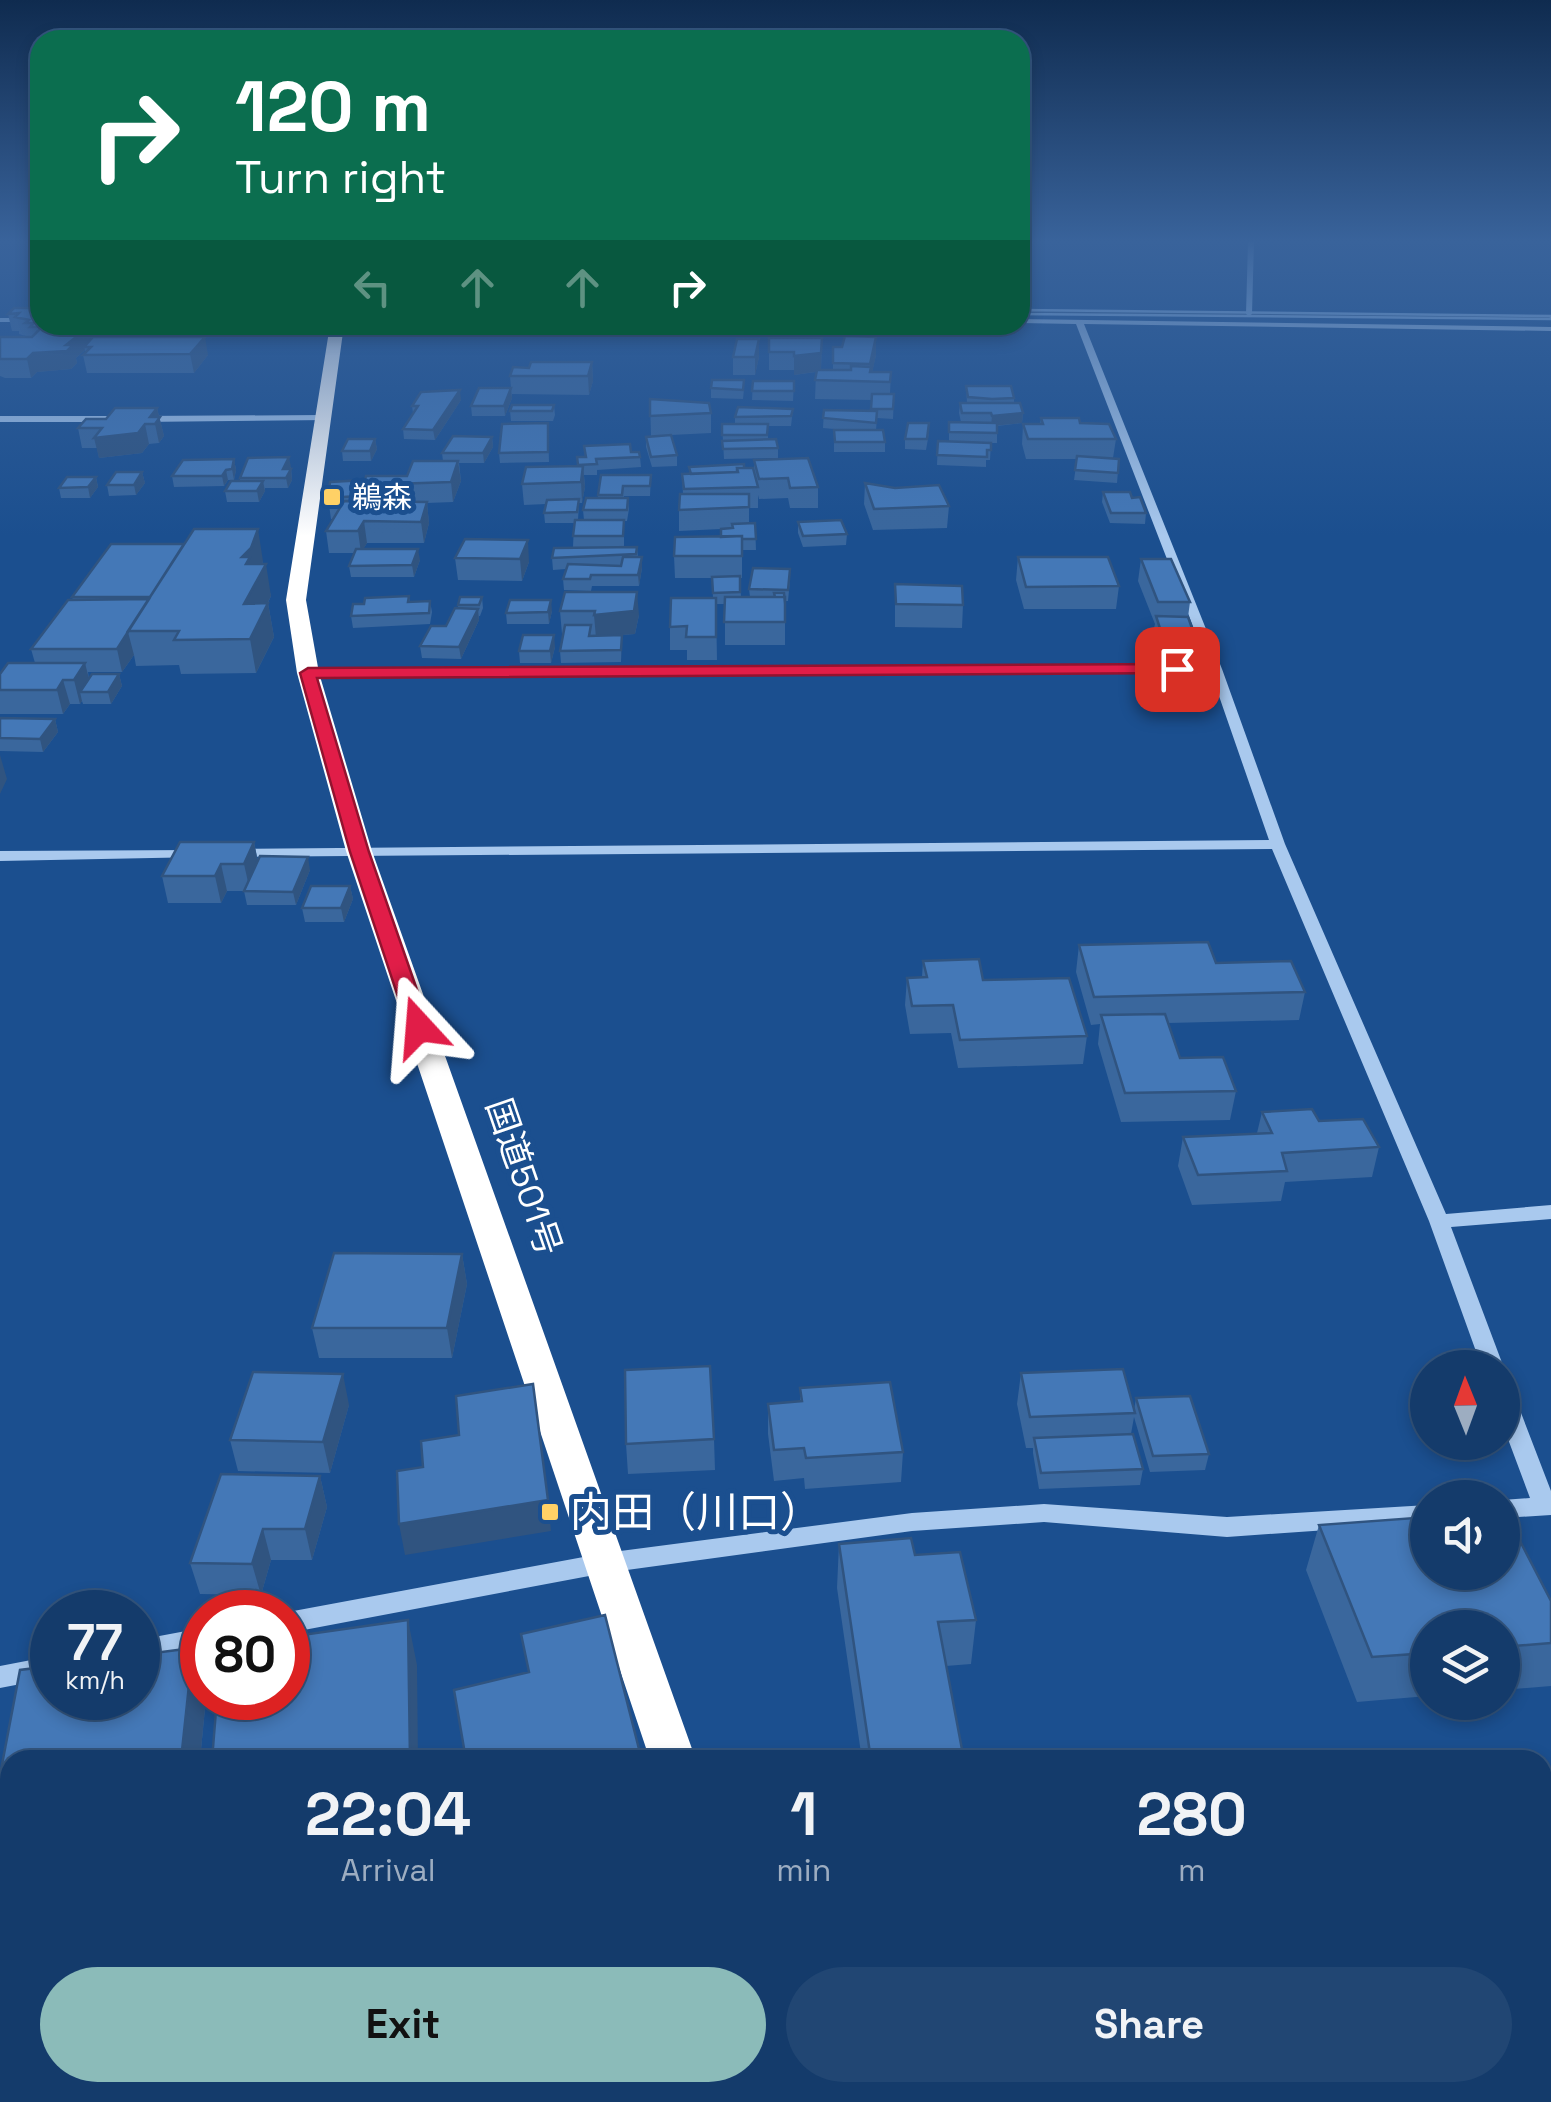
<!DOCTYPE html>
<meta charset="utf-8">
<style>
:root{--surface:#143b6b;--page:#214673;--text:#f1f3f6;--muted:#9dadc1;--line:#33557e;--accent:#8bbbb9}
body{margin:0;font-family:"Space Grotesk","Noto Sans JP",sans-serif;background:var(--page);color:var(--text);height:100vh;display:flex;flex-direction:column;font-size:38px;white-space:nowrap}
*{box-sizing:border-box;margin:0}
p{font-size:32px;color:var(--muted)}
.icon{flex:none;width:55px;height:55px;fill:none;stroke:currentColor;stroke-width:2;stroke-linecap:round;stroke-linejoin:round}
.map{position:relative;flex:1;overflow:hidden}
.sheet{position:absolute;left:0px;top:1750px;width:1552px;height:352px;display:flex;flex-direction:column;background:var(--surface);border-radius:30px 30px 0 0;box-shadow:0 5px 15px #0003,0 0 0 2px var(--line)}
.sheet>*{flex:none}
.guide{position:absolute;left:30px;top:30px;width:1000px;height:305px;border-radius:30px;box-shadow:0 5px 15px #0003,0 0 0 2px var(--line);background:#0b6e4f;color:#fff;overflow:hidden}
.needle{width:65px;rotate:359deg}
.controls{position:absolute;left:1410px;top:1350px;display:grid;gap:20px}
.controls a{display:grid;place-items:center;width:110px;height:110px;border-radius:50%;background:var(--surface);box-shadow:0 5px 15px #0003,0 0 0 2px var(--line);font-size:50px}
.speed{position:absolute;left:30px;top:1590px;display:flex;gap:20px;font-size:50px;font-weight:700;text-align:center}
.speed>*{display:grid;place-content:center;width:130px;height:130px;border-radius:50%;background:var(--surface);box-shadow:0 5px 15px #0003,0 0 0 2px var(--line);line-height:1}
.speed small{font-size:25px;font-weight:400}
.speed .limit{border:15px solid #d22;background:#fff;color:#111}
.pin{position:absolute;display:grid;place-items:center;width:85px;height:85px;color:#fff;margin:-42px;border-radius:20px;box-shadow:0 5px 15px #0006}
.me{position:absolute;width:110px;margin:-55px;rotate:341deg;stroke-linejoin:round;filter:drop-shadow(0 0 8px #0008)}
.turn{display:flex;align-items:center;gap:35px;height:210px;padding:0 40px;font-size:45px}
.turn .icon{width:130px;height:130px;stroke-width:2.5}
.turn b{display:block;font-size:70px;line-height:85px}
.lanes{display:flex;align-items:center;height:95px;padding:0 40px;background:#0003;justify-content:center;gap:50px;direction:ltr}
.lanes .off{opacity:.35}
.eta{display:flex;justify-content:space-evenly;align-items:center;height:170px;text-align:center}
.eta b{font-size:60px;font-weight:600;line-height:70px}
.button{display:flex;gap:20px;margin-top:auto;padding:20px 40px}
.button a{flex:1;height:115px;border-radius:60px;background:var(--accent);color:#111;font-size:40px;font-weight:600;line-height:115px;text-align:center}
.button a+a{background:var(--page);color:var(--text)}
.map>svg:first-child{display:block}
.water{fill:#3c6290;stroke:#9cc4f0;stroke-width:2.5}
.lines{fill:none;stroke-linecap:round;stroke-linejoin:round}
.stream{fill:#9cc4f0;fill-rule:evenodd}
.minor{fill:#a9c9ee;fill-rule:evenodd}
.highway{fill:#fff;fill-rule:evenodd}
.wall{fill:#3a679d}
.shaded-wall{fill:#305480}
.building{fill:#4478b7;stroke:#305480;stroke-width:2.5}
.route{fill:#e11d48;stroke:#92132f;stroke-width:2.5}
.poi-dot{fill:#ffd166;stroke:#1b4f8f;stroke-width:4}
.labels{text-anchor:middle;dominant-baseline:central;stroke-width:10;stroke-linejoin:round;paint-order:stroke}
.far-poi-label{font-size:30px;fill:#fff;stroke:#1b4f8f;text-anchor:start}
.street-label{font-size:35px;fill:#fff;stroke:#1b4f8f}
.near-poi-label{font-size:42px;fill:#fff;stroke:#1b4f8f;text-anchor:start}
</style>
<div class="map">
<svg width="1551" height="2102" viewBox="0 0 1551 2102">
<rect width="100%" height="100%" fill="#1b4f8f"/>
<!-- water -->
<path class="water" d="M1020,310L1551,316V319L1020,314Z"/>
<g class="lines">
<!-- stream -->
<path class="stream" d="M1248,242H1254L1252,314L1249,316L1246,314Z
M0,318H40V322H0Z"/>
<!-- minor -->
<path class="minor" d="M1020,319L1551,327V331L1084,324L1222,669L1285,844L1446,1214L1551,1205V1219L1451,1227L1504,1368L1502,1370V1368H1482L1429,1221L1272,849L234,857L227,853L234,849L1269,840L1211,673L308,677L302,673L308,669L1208,665L1076,324L1020,323Z
M324,415L327,416V420L140,422L135,419L140,416Z
M0,416H109L114,419L109,422H0Z
M198,850L203,851L205,854L203,857L0,861V851Z
M1502,1384L1510,1386L1513,1392L1551,1491V1515L1502,1518V1500L1530,1498L1502,1423Z
M1044,1504L1227,1517L1428,1505V1523L1227,1537L1044,1522L912,1531L605,1573L288,1633V1612L605,1553L912,1513Z
M202,1628V1650L138,1662V1640Z
M52,1656V1678L0,1688V1666Z"/>
<!-- highway -->
<path class="highway" d="M330,325H344L306,600L319,673L372,851L696,1760H650L346,851L297,673L286,600Z
M760,2092H813L815,2102H763Z"/>
</g>
<!-- wall -->
<path class="wall" d="M14,308L155,330L126,337L208,355L194,373H87L83,355L85,353V350L76,358L77,363L71,369L37,372L31,378H5L0,376V337H29L19,334V331H12L8,314Z
M216,325H245L240,331L217,332Z
M769,338H822L821,370H833V347L876,355L872,372H891L890,394H894L893,419L877,418L876,430L885,442V452H834V430H845L823,428L824,410L871,411L872,400L815,399L816,372L794,375V370H769Z
M733,357H759L755,375H733Z
M592,362L593,381L589,395L512,394V398L505,416H472L471,406L511,388L510,376L529,368Z
M753,381H794L793,401L752,400Z
M966,386L1014,398V403L1023,413L1022,423L997,426V443H991L990,460H986V467L937,465L938,441H949V422H961L959,413L960,403H967Z
M711,388L744,389L743,399L711,398Z
M650,399L711,413V433L651,436Z
M461,400L435,440L404,439L403,429L413,413L412,406Z
M554,405L555,415L553,421H511L510,411Z
M157,408L164,436L159,443L149,444L142,453L99,458L97,448H82L78,428L106,419Z
M793,409L791,426H768V440L778,448V458L724,459L722,424H735V417Z
M1041,418L1080,423L1116,439L1113,458L1119,459L1117,483L1074,480L1077,459H1026L1022,444L1023,424H1040Z
M548,423L549,462L500,463L499,453Z
M929,433L926,450L905,449V439Z
M492,437L493,447L484,463H459L461,481L453,502L427,503L429,523L424,543H367L363,549L420,560L414,577H351L349,566L355,553H329L326,531L333,519H331L328,498L365,480L407,476L443,461L442,453Z
M646,437L677,455V466L652,467L646,447Z
M375,439L377,449L371,461H343L342,451Z
M584,446L631,452L640,457L641,467L597,470V475H584L585,487L582,503H579L578,520H584L583,510L598,498V495L651,475L650,496H624V498H628L629,509L627,521H624V547H573L574,523H545L544,513L546,504L524,505L522,484L578,466L585,457Z
M234,459L236,470L234,480H228L224,486L174,487L172,476Z
M754,460L818,487V508H790L788,498L759,499L758,495V508H749V523H755L756,550H742V578H740L741,597H750L749,589L790,580L788,601H785V645H725V604H716L717,660H687V650H670V627L713,598L712,578H675L674,556L721,537V529L679,531V510L683,494L682,474H690L689,467L744,468L754,472Z
M291,467L292,480L288,488H265V491L259,502H227L225,491L240,481V478Z
M142,472L145,483L136,495L109,496L107,485Z
M96,477L98,487L90,498H61L59,488Z
M865,483L949,506L947,528L873,530L864,504Z
M1103,492L1132,498L1146,513L1145,524L1110,523L1102,502Z
M798,522L847,534L846,545L803,547L798,533Z
M465,539L529,562L522,581L458,580L455,558Z
M637,547L638,557L642,568L639,586H592L591,591L564,590L563,579L566,569L553,570L552,558Z
M1018,557L1119,586L1116,609H1024L1016,580Z
M1141,559L1190,602L1188,617L1197,642L1195,653H1163L1154,628L1155,624L1138,581Z
M263,561L262,564L271,596L268,603L274,637L256,673L181,674L179,665L136,666L134,655L122,672H88L89,679L119,674L122,686L111,704H83L82,701L80,704H70L63,714H0V674L35,663L31,649L73,600L72,597Z
M895,584L963,605L962,628L895,627Z
M565,592L639,615L635,634L622,635L621,662L561,663L560,651L563,634H562L560,611Z
M409,596L410,602L430,601L432,612L430,624L353,628L351,616L364,604Z
M482,597L483,608L480,616H479V620L461,659L422,658L420,646L446,626L458,608V605Z
M552,611L549,624H507L506,613Z
M555,647L551,663H520L519,651Z
M0,718L55,719L58,732L43,752L0,751Z
M254,842L258,861L310,870L296,905H247L244,891H227L221,903H168L162,876Z
M350,886L353,899L344,922H305L302,908Z
M1079,945L1216,963L1305,992L1299,1020L1168,1023L1180,1058L1236,1091L1230,1120L1121,1122L1098,1044L1100,1024L1091,1025L1076,972Z
M923,961L983,980L1087,1036L1083,1064L958,1068L951,1033L910,1034L905,1005L907,978L922,977Z
M1262,1112L1319,1121L1379,1147L1372,1177L1285,1182L1281,1201L1192,1205L1178,1166L1183,1137L1257,1133Z
M462,1254L467,1284L452,1358H319L312,1328Z
M1021,1373L1134,1410L1136,1398L1209,1454L1205,1470L1150,1472L1134,1417L1131,1434L1143,1469L1140,1485L1039,1489L1033,1453V1448H1026L1017,1404Z
M800,1388L903,1452L901,1482L805,1489L804,1478L774,1481L768,1434V1404L800,1402Z
M349,1405L330,1473L238,1471L230,1440Z
M714,1439L715,1470L628,1474L626,1444Z
M320,1476L327,1507L312,1560H271L261,1595L200,1594L190,1563Z
M1319,1525L1551,1601V1686L1502,1690V1628H1428V1696L1357,1702L1306,1570Z
M839,1544L915,1555L976,1620L971,1664L946,1666L964,1760H862L837,1588Z
M193,1648L202,1679V1698H206L200,1760H10V1887H8L0,1871V1775L20,1670L52,1666V1698H138V1655Z
M1551,1789V2035L1542,2036V1790Z"/>
<!-- shaded-wall -->
<path class="shaded-wall" d="M103,325H160L155,330L89,347H84L85,350L76,358L77,363L71,369L37,372L31,378L27,359L33,353L66,345L85,330Z
M205,337L208,355L194,373L190,354Z
M876,337V355L870,383V364Z
M822,338L821,371L794,375V356Z
M759,339V357L755,375V357Z
M592,362L593,381L589,395L588,376Z
M511,388L512,398L505,416L504,406Z
M460,390L461,400L435,440L433,430Z
M157,408L164,436L159,443L155,424L150,417Z
M1023,413L1022,423L991,426L992,416Z
M145,424L149,444L142,453L99,458L94,438Z
M492,437L493,447L484,463L483,453Z
M375,439L377,449L371,461L370,451Z
M289,457L291,467L284,480L283,469Z
M234,459L236,470L234,480L232,469Z
M458,461L461,481L453,502L451,482Z
M583,466L585,487L582,503L581,482Z
M291,469L292,480L288,488L286,478Z
M226,470L228,480L224,486L222,476Z
M142,472L145,483L136,495L134,485Z
M96,477L98,487L90,498L88,487Z
M263,481L265,491L259,502L257,491Z
M427,502L429,523L424,543L421,522Z
M364,521L367,543L361,553L358,531Z
M258,529L263,561L257,580L266,564L271,596L251,637L244,604L242,557Z
M528,540L529,562L522,581L520,559Z
M418,549L420,560L414,577L412,565Z
M642,557V568L639,586L638,575Z
M637,592L639,615L635,634L622,635L621,662V650L596,638L594,615Z
M551,600L552,611L549,624L548,612Z
M268,603L274,637L256,673L250,639Z
M478,609L479,620L461,659L459,647Z
M128,632L134,655L122,672L117,649Z
M554,635L555,647L551,663L550,651Z
M85,663L91,687L80,692L82,701L80,704L74,680Z
M119,674L122,686L111,704L108,692Z
M63,680L70,704L63,714L57,690Z
M55,719L58,732L43,752L40,739Z
M0,755L7,779L0,794Z
M254,842L259,868L250,891L244,864Z
M308,857L310,870L296,905L293,892Z
M221,864L227,891L221,903L215,876Z
M350,886L353,899L344,922L341,908Z
M462,1254L467,1284L452,1358L447,1328Z
M343,1374L349,1405L330,1473L323,1442Z
M320,1476L327,1507L312,1560L305,1529Z
M548,1500L551,1531L405,1555L399,1524Z
M263,1529L271,1560L261,1595L252,1564Z
M408,1620L417,1665L418,1760H410Z
M193,1648L202,1679V1698H206L200,1760H181Z
M639,1749L640,1760H595Z
M512,2092H670L636,2102H491V2098Z"/>
<!-- building -->
<path class="building" d="M14,308H40V325H103L85,330L66,345H73L67,351L33,353L27,359H0V337H32L39,330L40,327H30L34,323H25L29,320L15,317L19,313L8,314Z
M845,336L876,337L870,364L833,363V347H842Z
M93,337H205L190,354L83,355L91,347H84Z
M769,338H822L821,353L794,356V352H769Z
M737,339H759L755,357H733Z
M531,362H592L588,376H510L513,367L529,368Z
M851,366L871,367L870,372H891L890,382L815,380L817,370H851Z
M712,380H744L743,390L711,388Z
M753,381H794V391H752Z
M966,386H1011L1014,398L992,399L968,397Z
M479,388H511L504,406H471Z
M460,390L433,430L403,429L418,406H412L421,392Z
M872,394H894L893,409H871Z
M650,399L709,403L711,413L650,416Z
M960,403H1020L1023,413L992,416L991,413H962Z
M512,405H554L552,411H510Z
M738,407L793,409L791,416L735,417Z
M115,408H157L150,417H160L155,424H145L138,433L94,438L102,428H78L86,419H106Z
M824,410L877,411L876,423L823,418Z
M1041,418H1079L1080,423L1109,424L1116,439H1028L1023,424H1043Z
M949,422L997,423V433L949,432Z
M548,423V452L499,453L502,424Z
M908,423H929L927,439H905Z
M722,424H768L767,435H722Z
M834,430H883L885,442H835Z
M671,435L677,455L651,457L646,437Z
M453,436L492,437L483,453H442Z
M348,439H375L370,451H342Z
M776,439L778,448L723,449L722,441Z
M938,441L991,443V450H987V457L937,455Z
M630,444L631,452H639L640,457L596,459L597,464L578,465L577,457H586L584,446Z
M1077,456L1119,459L1118,473L1075,470Z
M289,457L283,469H291L286,478H240L248,458Z
M808,458L818,487L790,488L788,478L759,479L754,460Z
M234,459L232,469L226,470L222,476H172L183,460Z
M413,461H458L451,482L365,485V490L358,491V496L328,498L330,482L365,480L366,476H407Z
M744,464V468H737V472L691,474L689,467Z
M583,466L581,482L522,484L526,467Z
M737,468H753L758,487L684,489L682,474L738,472Z
M116,472H142L134,485H107Z
M601,475H651L650,486H623L622,495H598Z
M67,477H96L88,487L59,488Z
M231,481H263L257,491H225Z
M865,483L895,488L939,485L949,506L874,509Z
M1103,492H1130L1132,498L1140,497L1146,513H1111Z
M680,494H749V507L679,510Z
M586,498H628L627,510H583Z
M579,499L577,512L544,513L547,500Z
M344,501L427,502L421,522L364,521L358,531H326Z
M575,520H624L623,536H573Z
M841,520L847,534L803,536L798,522Z
M755,523L756,539H742V536L721,537V529L733,528L732,524Z
M194,529H258L251,548L242,557H250L246,564H266L244,604L268,603L250,639L174,640L179,631H128Z
M742,536V556H674L675,537Z
M465,539L528,540L520,559L455,558Z
M111,544H184L150,597H72Z
M637,547L636,554L552,558L554,548Z
M356,549H418L412,565L349,566Z
M623,557H642L638,575H591L590,579H563L568,564L621,566Z
M1018,557H1108L1119,586L1026,587Z
M1141,559H1171L1190,602H1158Z
M753,568L790,569L788,590L749,589Z
M740,576V592L713,593L712,577Z
M895,584L962,586L963,605L896,604Z
M565,592H637L634,611L594,615L595,611H560Z
M774,593H784L785,604V597H775Z
M409,596L408,602L430,601L429,613L351,616L353,604H364L365,598Z
M460,597H482L479,605H458Z
M725,597H785V622H724Z
M671,598H716V637H686L687,626L670,627Z
M149,599L117,649H31L68,600Z
M510,600H551L548,612L506,613Z
M455,608L478,609L459,647L420,646L431,626H446Z
M1156,616L1188,617L1197,642L1164,641Z
M565,625H591L589,636L622,635L621,650L560,651Z
M523,635H554L550,651H519Z
M8,663H85L74,680H63L57,690H0V674Z
M92,674H119L108,692H80Z
M0,718L55,719L40,739L0,738Z
M180,842H254L244,864H221L215,876H162Z
M260,856L308,857L293,892L244,891Z
M311,886H350L341,908H302Z
M1208,942L1216,963L1291,961L1305,992L1094,997L1079,945Z
M979,959L983,980L1069,978L1087,1036L960,1040L953,1005L912,1006L907,978L927,977L923,961Z
M1165,1014L1180,1058L1223,1057L1236,1091L1125,1093L1101,1015Z
M1312,1109L1319,1121L1363,1119L1379,1147L1282,1153L1287,1171L1198,1175L1183,1137L1272,1133L1262,1112Z
M334,1253L462,1254L447,1328H312Z
M710,1366L714,1439L626,1444L625,1370Z
M1123,1369L1135,1413L1030,1417L1021,1373Z
M253,1372L343,1374L323,1442L230,1440Z
M890,1382L903,1452L806,1458L804,1448L774,1450L768,1404L802,1401L800,1388Z
M533,1384L548,1500L399,1524L397,1471L423,1467L421,1441L459,1435L456,1396Z
M1190,1396L1209,1454L1153,1456L1136,1398Z
M1133,1434L1143,1469L1041,1473L1034,1438Z
M221,1474L320,1476L305,1529H263L252,1564L190,1563Z
M1502,1512H1505L1551,1601V1643L1502,1647V1628H1428V1653L1372,1657L1319,1525L1428,1517V1572H1502Z
M911,1538L915,1555L960,1552L976,1620L938,1622L964,1760H871L839,1544Z
M605,1615L639,1749L595,1760H466L454,1690L529,1672L521,1634Z
M408,1620L410,1760H212L217,1698H288V1637Z
M193,1648L181,1760H10V1840L0,1842V1775L20,1670L52,1666V1698H138V1655Z
M646,1753L648,1760H615Z
M1551,1789V1996L1542,1997V1790Z
M490,2092H512L491,2098Z"/>
<!-- sky -->
<linearGradient id="sky" x2="0" y2="1"><stop stop-color="#0f2b4f"/><stop offset="0.45" stop-color="#39639b"/><stop offset="1" stop-color="#39639b" stop-opacity="0"/></linearGradient>
<rect width="1551" height="536" fill="url(#sky)"/>
<!-- route -->
<path class="route" d="M1177,664L1185,669L1183,673L317,678L369,852L430,1027L419,1034L408,1027L350,852L300,673L308,668Z"/>
<!-- markers -->
<g class="poi-dot">
<rect x="322" y="487" width="20" height="20" rx="5"/>
<rect x="540" y="1502" width="20" height="20" rx="5"/>
</g>
<g class="labels">
<!-- far-poi labels -->
<g class="far-poi-label">
<text x="352" y="497">鵜森</text>
</g>
<!-- street labels -->
<g class="street-label">
<text transform="translate(524 1177) rotate(71)">国道501号</text>
</g>
<!-- near-poi labels -->
<g class="near-poi-label">
<text x="570" y="1512">内田（川口）</text>
</g>
</g>
</svg>
<div class="controls">
<a><svg class="needle" viewBox="-14 -14 28 28"><path d="M0-13l5 13h-10z" fill="#e53935"/><path d="M0 13l5-13h-10z" fill="#9dadc1"/></svg></a>
<a><svg class="icon" aria-label="sound" viewBox="0 0 24 24"><path d="M4 9h4l5-4v14l-5-4H4zM17 9q2 3 0 6"/></svg></a>
<a><svg class="icon" aria-label="layers" viewBox="0 0 24 24"><path d="M12 4l9 5-9 5-9-5zM3 14l9 5 9-5"/></svg></a>
</div>
<div class="speed"><div>77<small>km/h</small></div><div class="limit">80</div></div>
<div class="pin" style="left:1177px;top:669px;background:#d93025"><svg class="icon" aria-label="arrive" viewBox="0 0 24 24"><path d="M6 21V4h12l-3 4 3 4H6"/></svg></div>
<svg class="me" style="left:419px;top:1027px" viewBox="-20 -20 40 40"><path d="M0-17L14 15 0 8-14 15z" fill="#e11d48" stroke="#fff" stroke-width="4"/></svg>
<div class="guide">
<div class="turn"><svg class="icon" aria-label="right" viewBox="0 0 24 24"><path d="M7 20v-9h11M14 6l5 5-5 5"/></svg><div><b>120 m</b>Turn right</div></div>
<div class="lanes"><svg class="icon off" aria-label="left" viewBox="0 0 24 24"><path d="M17 20v-9H6M10 6l-5 5 5 5"/></svg><svg class="icon off" aria-label="ahead" viewBox="0 0 24 24"><path d="M12 20V5M6 11l6-6 6 6"/></svg><svg class="icon off" aria-label="ahead" viewBox="0 0 24 24"><path d="M12 20V5M6 11l6-6 6 6"/></svg><svg class="icon" aria-label="right" viewBox="0 0 24 24"><path d="M7 20v-9h11M14 6l5 5-5 5"/></svg></div>
</div>
<section class="sheet">
<div class="eta">
<div><b>22:04</b><p>Arrival</p></div>
<div><b>1</b><p>min</p></div>
<div><b>280</b><p>m</p></div>
</div>
<div class="button"><a>Exit</a><a>Share</a></div>
</section>
</div>
